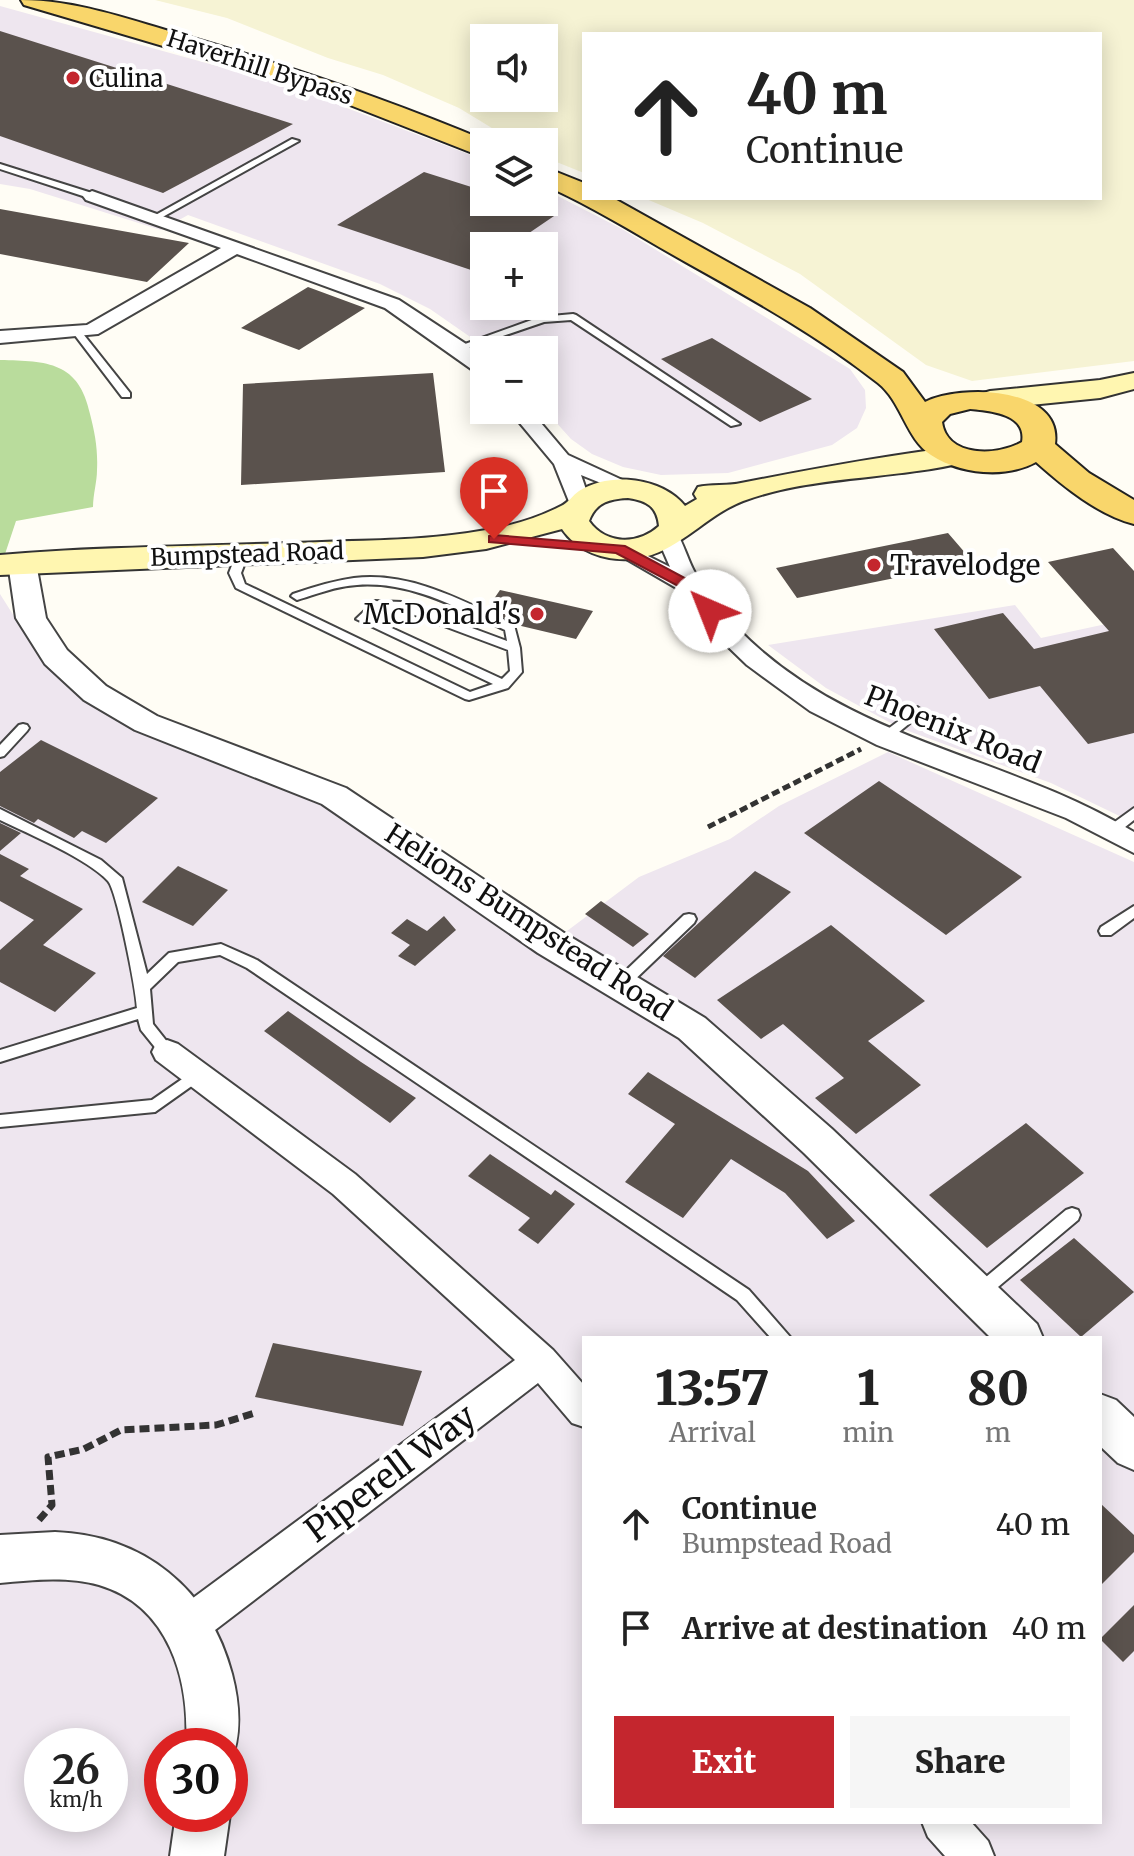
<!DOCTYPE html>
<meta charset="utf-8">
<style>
:root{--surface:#fff;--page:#f6f6f6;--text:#222;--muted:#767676;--accent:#c4262e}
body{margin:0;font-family:Merriweather,serif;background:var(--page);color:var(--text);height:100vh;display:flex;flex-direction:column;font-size:30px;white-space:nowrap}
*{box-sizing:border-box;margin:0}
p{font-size:26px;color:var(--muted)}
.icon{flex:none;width:44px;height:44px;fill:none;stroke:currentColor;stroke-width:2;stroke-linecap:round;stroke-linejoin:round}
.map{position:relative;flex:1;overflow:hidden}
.drawer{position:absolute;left:582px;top:1336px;width:520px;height:488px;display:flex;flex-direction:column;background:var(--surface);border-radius:0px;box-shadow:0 4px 20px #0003}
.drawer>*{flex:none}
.guide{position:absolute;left:582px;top:32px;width:520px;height:168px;border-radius:0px;box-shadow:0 4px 20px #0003;background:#fff;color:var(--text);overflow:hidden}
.tools{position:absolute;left:470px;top:24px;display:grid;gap:16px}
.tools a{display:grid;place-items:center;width:88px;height:88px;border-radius:0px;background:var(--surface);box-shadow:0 4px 20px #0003;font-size:40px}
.speed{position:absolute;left:24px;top:1728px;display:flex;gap:16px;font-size:40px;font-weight:700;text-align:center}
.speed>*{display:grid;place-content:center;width:104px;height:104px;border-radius:50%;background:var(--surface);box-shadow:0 4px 20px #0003;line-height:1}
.speed small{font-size:20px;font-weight:400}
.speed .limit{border:12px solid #d22;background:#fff;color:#111}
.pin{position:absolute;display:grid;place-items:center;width:68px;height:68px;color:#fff;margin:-82px -34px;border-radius:50% 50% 50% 0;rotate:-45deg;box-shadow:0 0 8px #0007}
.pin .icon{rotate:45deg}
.me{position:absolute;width:88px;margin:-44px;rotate:316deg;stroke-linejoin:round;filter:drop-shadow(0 0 6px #0008)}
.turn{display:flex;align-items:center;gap:28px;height:168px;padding:0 32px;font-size:36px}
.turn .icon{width:104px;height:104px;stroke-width:2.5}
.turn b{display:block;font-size:56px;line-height:68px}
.eta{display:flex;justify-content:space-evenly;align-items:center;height:136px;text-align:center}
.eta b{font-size:48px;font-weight:800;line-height:56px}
.action{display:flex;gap:16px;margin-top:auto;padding:16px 32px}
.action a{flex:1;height:92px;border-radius:0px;background:var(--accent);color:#fff;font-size:32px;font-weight:800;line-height:92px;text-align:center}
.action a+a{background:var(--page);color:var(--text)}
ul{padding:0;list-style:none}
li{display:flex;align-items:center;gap:24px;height:104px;padding:0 32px}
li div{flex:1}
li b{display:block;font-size:30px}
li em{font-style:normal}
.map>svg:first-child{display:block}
.industrial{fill:#eee6ef;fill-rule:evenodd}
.farmland{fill:#f6f3d4;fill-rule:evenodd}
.forest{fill:#b9dc9c}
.building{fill:#5a524d}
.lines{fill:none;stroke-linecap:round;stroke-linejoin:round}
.service-casing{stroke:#444;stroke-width:4}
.minor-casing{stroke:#444;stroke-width:4}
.tertiary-casing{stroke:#444;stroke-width:4}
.secondary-casing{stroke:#333;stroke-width:4}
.primary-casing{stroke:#222;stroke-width:4}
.path-far1{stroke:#333;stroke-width:5;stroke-dasharray:8 4;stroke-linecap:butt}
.path{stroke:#333;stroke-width:7;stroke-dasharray:10 5;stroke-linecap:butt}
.service{fill:#fff;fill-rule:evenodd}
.minor{fill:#fff;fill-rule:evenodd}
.tertiary{fill:#fff;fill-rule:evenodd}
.secondary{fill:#fff6b0;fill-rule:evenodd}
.primary{fill:#f9d66b;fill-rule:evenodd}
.route{fill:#c4262e;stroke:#7f191e;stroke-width:2}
.poi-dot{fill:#c4262e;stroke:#fff;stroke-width:3}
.labels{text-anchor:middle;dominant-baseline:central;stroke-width:8;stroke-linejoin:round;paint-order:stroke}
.far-street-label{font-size:24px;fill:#111;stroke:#fff}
.far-poi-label{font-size:24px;fill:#111;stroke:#fff;text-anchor:start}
.poi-label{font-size:28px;fill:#111;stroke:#fff;text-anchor:start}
.street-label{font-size:28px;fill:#111;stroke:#fff}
.near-street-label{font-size:34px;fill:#111;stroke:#fff}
</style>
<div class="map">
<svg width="1134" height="1856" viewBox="0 0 1134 1856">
<rect width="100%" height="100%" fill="#fffdf5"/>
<!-- industrial -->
<path class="industrial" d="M0,6L286,85L484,160V202H544V189L622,229L850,369L865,390L866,408L857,428L832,445L728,473L661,475L623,467L592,454L571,439L544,409V350H489L430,309L380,284L188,215L161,230L30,189L0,184ZM484,246H544V306H484Z
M0,594L41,659L80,695L334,796L551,943L639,877L730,839L779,806L888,752L1134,862V1856H0ZM584,1338H1100V1822H584ZM42,1746H110V1814H42ZM162,1746H230V1814H162Z
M1015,605L1041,638L1134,618V823L1051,783L900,728L826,688L768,645Z"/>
<!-- farmland -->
<path class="farmland" d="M155,0H1134V361L972,381L926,365L800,274L703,223L644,198H1100V34H584V173L544,157V142H515L459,108L383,75L328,58L227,18ZM484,38H544V98H484Z"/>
<!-- forest -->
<path class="forest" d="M0,360C48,361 79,362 90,414C95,433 98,450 97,470C97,482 93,494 93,507L16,521L4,557H0Z"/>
<!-- building -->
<path class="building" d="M0,31L293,124L163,193L0,136Z
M424,172L484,191V202H519L557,214L510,246H484V264L474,271L337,225Z
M0,209L189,243L147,282L0,254Z
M308,287L365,308L299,350L241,328Z
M712,338L812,399L760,422L661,359Z
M433,373L445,472L241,485L243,384Z
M948,533L973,562L797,598L776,568Z
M1113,548L1134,571V733L1088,744L1040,686L989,699L934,629L1003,613L1034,649L1109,631L1048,562Z
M500,590L593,611L576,639L517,625L487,609Z
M41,740L158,798L106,843L82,831L74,838L38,819L34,823L0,806V772Z
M879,781L1022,877L946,935L804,833Z
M0,823L21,833L0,851Z
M0,854L29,869L20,876L83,909L43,945L96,973L55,1012L0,982V950L34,920L0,901Z
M178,866L228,890L193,926L142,902Z
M755,871L791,892L695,978L663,956Z
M601,901L649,934L633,947L585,914Z
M444,916L456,930L415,966L398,956L410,945L391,933L407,919L427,931Z
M831,925L925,1001L868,1041L921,1085L856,1134L815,1098L844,1078L783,1024L761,1039L717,1000Z
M288,1011L361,1062L416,1098L390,1123L264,1031Z
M648,1072L808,1171L855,1221L827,1239L785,1193L731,1159L683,1218L625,1182L675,1124L628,1094Z
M1026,1123L1084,1173L987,1248L929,1195Z
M490,1154L551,1195L555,1190L575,1204L538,1244L518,1230L530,1218L468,1176Z
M1074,1238L1134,1292L1081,1337L1020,1280Z
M273,1343L422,1371L403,1426L255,1397Z
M1100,1503L1134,1535V1552L1100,1586Z
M1134,1605V1651L1123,1662L1100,1639Z"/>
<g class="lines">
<!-- service casing -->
<g class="service-casing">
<path id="service" d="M292,139L299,141L159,219L152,217Z
M0,164L95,194L96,196L89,198L0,169Z
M573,314L576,315L740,424L731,426L571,320L544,322L462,350L454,348L540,317Z
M74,330H80L130,393V397H122L74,334Z
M242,552L248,555L241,573L245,584L470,692L493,684L356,619L375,601L402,602L507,641L505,630C458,608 411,581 357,585C336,586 317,594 297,600L291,596L293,594C313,587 333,581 354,578C411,571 465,602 514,625L520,648L522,672L508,688L469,700L465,699L236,588L229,573L236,555ZM382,608H396L508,650L510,671L502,679L370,618Z
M917,707L923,711L921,714L888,741H880L878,738L880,735Z
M23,724L27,725L29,728L27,731L4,756L0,757V745L19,725Z
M1134,808V820L1115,835H1105L1103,832L1105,829Z
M0,809L101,860L122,878L147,974L169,953L221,944L257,960L749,1290L791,1338H771L737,1300L247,968L220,955L178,962L150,989L153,1024L172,1048L174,1052L172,1056H162L141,1030L138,1019L0,1062V1050L137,1008C136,989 117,891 108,881C88,859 29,834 0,820Z
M1134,906V918L1111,935H1101L1099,931L1101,927Z
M689,914L694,915L696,919L694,923L627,987H617L615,983L617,979L684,915Z
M198,1068L203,1070L206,1074L203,1078L155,1112L0,1127V1115L152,1100Z
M1072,1208L1078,1210L1080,1215L1078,1220L986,1297L980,1299L974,1297L972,1292L974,1287L1066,1210Z"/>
</g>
<!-- minor casing -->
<g class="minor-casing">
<path id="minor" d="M92,191L399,300L466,344L484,361V378L385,308L237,254L98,334L0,343V331L87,325L221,248L86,200L83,196Z
M509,410H530L568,455L644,490L633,496L581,475L591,504L588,509H572L554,464Z
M668,530L676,532C684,544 687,558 694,571C705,592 721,612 738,629C850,743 1003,753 1134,832V853L1066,818L877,745L810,711L747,665L719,638L685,593L609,549L620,542L670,567L657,537Z
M167,1040L178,1044L355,1174L553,1350L584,1385V1427L572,1423L538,1383L202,1640L188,1645L174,1640L169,1626L174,1612L515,1360L333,1194L156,1060L152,1052L156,1044Z
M922,1822H971L988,1841L994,1856H945L928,1837Z"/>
</g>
<!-- tertiary casing -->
<g class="tertiary-casing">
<path id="tertiary" d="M22,554L32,557L36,563L46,618L67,650L106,686L157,716L346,788L564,933L705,1018L832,1129L1037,1324L1043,1338H991L804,1153L679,1038L538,953L322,804L135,730L84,700L45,664L16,618L8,563L12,557Z
M1100,1394L1116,1400L1134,1417V1470L1118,1463L1100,1446Z
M55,1532C143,1535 210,1589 232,1674C240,1705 242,1735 230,1764V1746H186C190,1681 170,1606 99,1585C67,1576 32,1580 0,1583V1535Z
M176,1814H230L224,1856H170Z"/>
</g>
<!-- secondary casing -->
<g class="secondary-casing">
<path id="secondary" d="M1134,373V389L1100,398L990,409L980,406L976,400L980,394L990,391L1100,380Z
M955,447L966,450L970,456L966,462C893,480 814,475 743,501C702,517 676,556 631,559C604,561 577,551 562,529L486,549L423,557L0,575V555C107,546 215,546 322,542C377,540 432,540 486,530C511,526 538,518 561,506C568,503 573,495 579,491C611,471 662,478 685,506L697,499L694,494L698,487C712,484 727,486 741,483C813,469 883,456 955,447ZM628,498C648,501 657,507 659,526C638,545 606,545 589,521C596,502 610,499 628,498Z"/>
</g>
<!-- primary casing -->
<g class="primary-casing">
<path id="primary" d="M21,0C74,0 125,18 176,33C283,64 387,99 489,142H484V157L475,154L309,89L24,5Z
M544,167L584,183V198H613L810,308L903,372L925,402C960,384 1063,386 1055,444L1089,473L1134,500V524C1098,515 1063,486 1036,462C1005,479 960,474 931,455C906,439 902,402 878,383C817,335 750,298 682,260C636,234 592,206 544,185ZM970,409C991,411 1027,414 1022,442C998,456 947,458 942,422L950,414Z"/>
</g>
<!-- path-far1 -->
<path class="path-far1" d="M708,827L861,749"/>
<!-- path -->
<path class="path" d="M39,1520L52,1505L48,1457L84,1449L121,1430L216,1425L255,1413"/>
<!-- service -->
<use href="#service" class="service"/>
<!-- minor -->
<use href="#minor" class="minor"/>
<!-- tertiary -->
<use href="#tertiary" class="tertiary"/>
<!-- secondary -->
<use href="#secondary" class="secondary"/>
<!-- primary -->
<use href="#primary" class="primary"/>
</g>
<!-- route -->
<path class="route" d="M494,535L625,546L696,584L718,611L705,614L686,590L616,553L489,542V536Z"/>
<!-- markers -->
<g class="poi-dot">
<circle cx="73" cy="78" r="8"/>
<circle cx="874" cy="565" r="8"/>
<circle cx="537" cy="614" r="8"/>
</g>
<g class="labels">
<!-- far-street labels -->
<g class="far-street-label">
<text transform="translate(260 67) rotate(18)">Haverhill Bypass</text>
<text transform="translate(247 554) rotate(-2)">Bumpstead Road</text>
</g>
<!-- far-poi labels -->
<g class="far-poi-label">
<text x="89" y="78">Culina</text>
</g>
<!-- poi labels -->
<g class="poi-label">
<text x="890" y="565">Travelodge</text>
<text x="521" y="614" text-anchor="end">McDonald's</text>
</g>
<!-- street labels -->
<g class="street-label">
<text transform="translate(953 729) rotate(22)">Phoenix Road</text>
<text transform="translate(529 922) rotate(33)">Helions Bumpstead Road</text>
</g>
<!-- near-street labels -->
<g class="near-street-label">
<text transform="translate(390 1473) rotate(-37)">Piperell Way</text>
</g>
</g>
</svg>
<div class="tools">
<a><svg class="icon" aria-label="sound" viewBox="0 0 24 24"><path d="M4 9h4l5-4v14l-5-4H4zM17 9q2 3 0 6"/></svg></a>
<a><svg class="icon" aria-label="layers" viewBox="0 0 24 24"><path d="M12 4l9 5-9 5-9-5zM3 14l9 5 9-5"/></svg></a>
<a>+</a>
<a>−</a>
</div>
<div class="speed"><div>26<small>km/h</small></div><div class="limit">30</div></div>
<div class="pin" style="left:494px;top:539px;background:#d93025"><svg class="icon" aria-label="arrive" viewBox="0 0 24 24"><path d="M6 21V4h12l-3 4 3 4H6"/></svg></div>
<svg class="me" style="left:710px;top:611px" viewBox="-20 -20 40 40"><circle r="19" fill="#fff"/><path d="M0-13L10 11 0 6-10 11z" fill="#c4262e"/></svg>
<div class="guide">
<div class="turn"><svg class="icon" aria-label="ahead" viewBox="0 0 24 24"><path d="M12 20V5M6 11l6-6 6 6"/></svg><div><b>40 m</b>Continue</div></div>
</div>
<section class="drawer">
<div class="eta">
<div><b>13:57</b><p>Arrival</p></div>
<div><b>1</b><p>min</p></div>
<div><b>80</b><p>m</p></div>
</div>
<ul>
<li><svg class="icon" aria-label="ahead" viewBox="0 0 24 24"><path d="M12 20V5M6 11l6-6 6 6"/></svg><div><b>Continue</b><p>Bumpstead Road</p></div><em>40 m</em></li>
<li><svg class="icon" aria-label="arrive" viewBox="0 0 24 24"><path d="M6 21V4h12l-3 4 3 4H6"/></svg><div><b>Arrive at destination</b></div><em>40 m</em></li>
</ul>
<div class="action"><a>Exit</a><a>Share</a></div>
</section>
</div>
